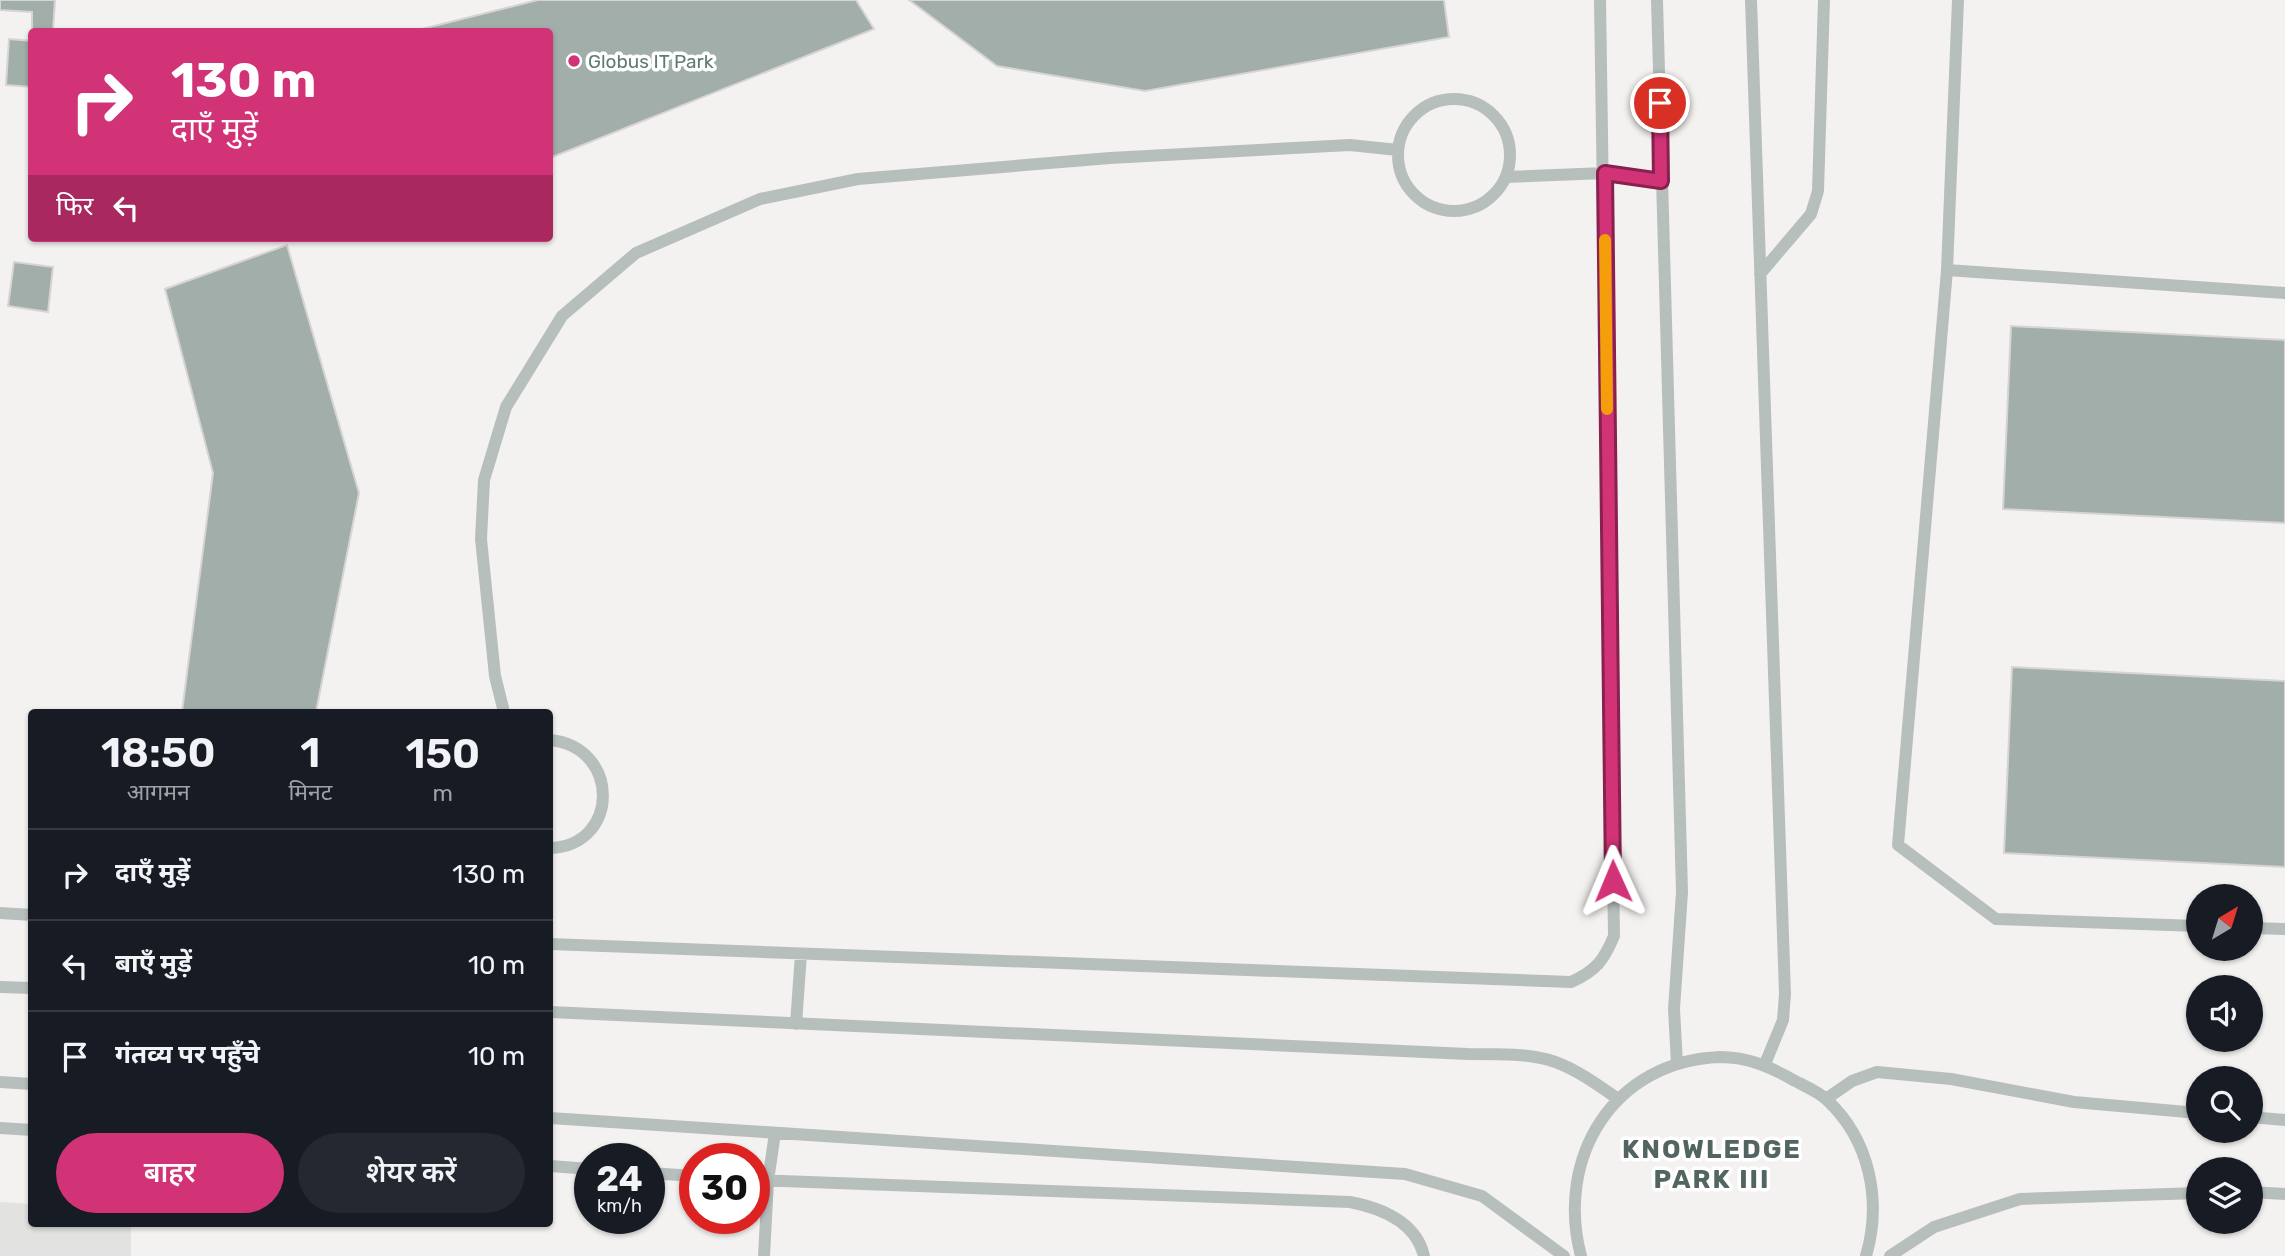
<!DOCTYPE html>
<html lang="hi">
<meta charset="utf-8">
<style>
:root{--surface:#171b24;--page:#242831;--text:#f1f3f6;--muted:#9ea1a6;--line:#363941;--accent:#d23377}
body{margin:0;font-family:Rubik,"Noto Sans Devanagari",sans-serif;background:var(--page);color:var(--text);height:100vh;display:flex;flex-direction:column;font-size:26px;white-space:nowrap}
*{box-sizing:border-box;margin:0}
p{font-size:23px;color:var(--muted)}
.icon{flex:none;width:38px;height:38px;fill:none;stroke:currentColor;stroke-width:2;stroke-linecap:round;stroke-linejoin:round}
.map{position:relative;flex:1;overflow:hidden}
.details{position:absolute;left:28px;top:709px;width:525px;height:518px;display:flex;flex-direction:column;background:var(--surface);border-radius:7px;box-shadow:0 2px 5px #0004}
.details>*{flex:none}
.top-card{position:absolute;left:28px;top:28px;width:525px;height:214px;border-radius:7px;box-shadow:0 2px 5px #0004;background:#d23377;color:#fff;overflow:hidden}
.needle{width:46px;rotate:38deg}
.buttons{position:absolute;left:2186px;top:884px;display:grid;gap:14px}
.buttons a{display:grid;place-items:center;width:77px;height:77px;border-radius:50%;background:var(--surface);box-shadow:0 2px 5px #0004;font-size:35px}
.speed{position:absolute;left:574px;top:1143px;display:flex;gap:14px;font-size:35px;font-weight:700;text-align:center}
.speed>*{display:grid;place-content:center;width:91px;height:91px;border-radius:50%;background:var(--surface);box-shadow:0 2px 5px #0004;line-height:1}
.speed small{font-size:18px;font-weight:400}
.speed .limit{border:10px solid #d22;background:#fff;color:#111}
.pin{position:absolute;display:grid;place-items:center;width:60px;height:60px;color:#fff;margin:-30px;border:4px solid #fff;border-radius:50%;box-shadow:0 2px 7px #0007}
.me{position:absolute;width:77px;margin:-38px;rotate:359deg;stroke-linejoin:round;filter:drop-shadow(0 0 5px #0008)}
.turn{display:flex;align-items:center;gap:24px;height:147px;padding:0 28px;font-size:32px}
.turn .icon{width:91px;height:91px;stroke-width:2.5}
.turn b{display:block;font-size:49px;line-height:60px}
.then{display:flex;align-items:center;height:66px;padding:0 28px;background:#0003;gap:14px;font-size:26px}
.eta{display:flex;justify-content:space-evenly;align-items:center;height:119px;text-align:center}
.eta b{font-size:42px;font-weight:600;line-height:49px}
.primary-button{display:flex;gap:14px;margin-top:auto;padding:14px 28px}
.primary-button a{flex:1;height:80px;border-radius:42px;background:var(--accent);color:#fff;font-size:28px;font-weight:600;line-height:80px;text-align:center}
.primary-button a+a{background:var(--page);color:var(--text)}
ul{padding:0;list-style:none}
li{display:flex;align-items:center;gap:21px;height:91px;padding:0 28px;border-top:2px solid var(--line)}
li div{flex:1}
li b{display:block;font-size:26px}
li em{font-style:normal}
.map>svg:first-child{display:block}
.built{fill:#e2e2e1}
.building{fill:#a1aeaa;stroke:#d6d4d4;stroke-width:2}
.lines{fill:none;stroke-linecap:round;stroke-linejoin:round}
.minor{stroke:#b7bfbd;stroke-width:12}
.route-casing{stroke:#88214d;stroke-width:18}
.route{stroke:#d23377;stroke-width:12}
.slow{stroke:#f59e0b;stroke-width:12}
.poi-dot{fill:#d23377;stroke:#fff;stroke-width:2.5}
.labels{text-anchor:middle;dominant-baseline:central;stroke-width:7;stroke-linejoin:round;paint-order:stroke}
.poi-label{font-size:19px;fill:#627a75;stroke:#fff;text-anchor:start}
.district-label{font-size:26px;font-weight:bold;letter-spacing:2px;fill:#536561;stroke:#fff}
</style>
<div class="map">
<svg width="2285" height="1256" viewBox="0 0 2285 1256">
<rect width="100%" height="100%" fill="#f4f2f1"/>
<!-- built -->
<path class="built" d="M0,1202L31,1204L32,1223H131V1256H0Z"/>
<!-- building -->
<path class="building" d="M0,0H55L53,31L32,29V12L0,10Z
M538,0H856L874,29L550,158V32H410Z
M909,0H1444L1449,37L1145,91L997,66Z
M9,39L32,41V87L6,85Z
M287,245L359,493L316,712H182L213,473L165,289Z
M14,262L53,267L48,312L8,306Z
M2011,326L2285,340V523L2003,509Z
M2012,667L2285,681V867L2004,853Z"/>
<g class="lines">
<!-- minor -->
<path class="minor" d="M1657,0L1682,892L1674,1009L1677,1064
M1751,0L1785,994L1783,1020L1765,1064
M1958,0L1947,270L1898,845L1996,919L2198,926
M1398 155a56 56 0 1 1 112 0a56 56 0 1 1-112 0Z
M1506,177L1605,173L1661,181
M1947,270L2285,293
M1760,274L1811,214L1818,191L1824,0
M504,712L495,676L481,539L484,480L506,407L562,316L636,253L760,199L858,179L1110,158L1350,145L1398,150
M550,740C621,747 620,846 550,848
M0,913L32,915
M2250,928L2285,929
M550,944L1571,982C1596,971 1604,960 1614,936L1600,0
M0,987L32,988
M550,1012L1468,1054C1544,1054 1555,1054 1618,1099
M796,1024L801,954
M0,1082L32,1084
M1826,1099L1852,1081L1877,1072L1951,1079L2074,1102L2198,1113
M2250,1117L2285,1120
M550,1118L1405,1174L1482,1196L1564,1256
M0,1128L32,1130
M550,1166L590,1169
M649,1173L695,1176
M754,1180L1350,1202C1381,1208 1416,1222 1424,1256
M2250,1192L2285,1194
M764,1256L768,1181L775,1133
M1581,1256C1555,1158 1613,1061 1720,1057C1748,1057 1771,1067 1795,1081C1805,1086 1819,1092 1827,1100C1870,1140 1882,1201 1866,1256
M1890,1256L1934,1227L2020,1199L2198,1193"/>
</g>
<g class="lines">
<!-- route casing -->
<g class="route-casing">
<path id="route" d="M1613,881L1605,173L1661,181L1660,103"/>
</g>
<!-- route -->
<use href="#route" class="route"/>
<!-- slow -->
<path class="slow" d="M1605,240L1607,409"/>
</g>
<!-- markers -->
<circle class="poi-dot" cx="574" cy="61" r="7"/>
<g class="labels">
<!-- poi labels -->
<g class="poi-label">
<text x="588" y="61">Globus IT Park</text>
</g>
<!-- district labels -->
<g class="district-label">
<text x="1712" y="1149">KNOWLEDGE<tspan x="1712" dy="30">PARK III</tspan></text>
</g>
</g>
</svg>
<div class="buttons">
<a><svg class="needle" viewBox="-14 -14 28 28"><path d="M0-13l5 13h-10z" fill="#e53935"/><path d="M0 13l5-13h-10z" fill="#9ea1a6"/></svg></a>
<a><svg class="icon" aria-label="sound" viewBox="0 0 24 24"><path d="M4 9h4l5-4v14l-5-4H4zM17 9q2 3 0 6"/></svg></a>
<a><svg class="icon" aria-label="search" viewBox="0 0 24 24"><circle cx="10" cy="10" r="6"/><path d="M15 15l6 6"/></svg></a>
<a><svg class="icon" aria-label="layers" viewBox="0 0 24 24"><path d="M12 4l9 5-9 5-9-5zM3 14l9 5 9-5"/></svg></a>
</div>
<div class="speed"><div>24<small>km/h</small></div><div class="limit">30</div></div>
<div class="pin" style="left:1660px;top:103px;background:#d93025"><svg class="icon" aria-label="arrive" viewBox="0 0 24 24"><path d="M6 21V4h12l-3 4 3 4H6"/></svg></div>
<svg class="me" style="left:1613px;top:881px" viewBox="-20 -20 40 40"><path d="M0-17L14 15 0 8-14 15z" fill="#d23377" stroke="#fff" stroke-width="4"/></svg>
<div class="top-card">
<div class="turn"><svg class="icon" aria-label="right" viewBox="0 0 24 24"><path d="M7 20v-9h11M14 6l5 5-5 5"/></svg><div><b>130 m</b>दाएँ मुड़ें</div></div>
<div class="then">फिर<svg class="icon" aria-label="left" viewBox="0 0 24 24"><path d="M17 20v-9H6M10 6l-5 5 5 5"/></svg></div>
</div>
<section class="details">
<div class="eta">
<div><b>18:50</b><p>आगमन</p></div>
<div><b>1</b><p>मिनट</p></div>
<div><b>150</b><p>m</p></div>
</div>
<ul>
<li><svg class="icon" aria-label="right" viewBox="0 0 24 24"><path d="M7 20v-9h11M14 6l5 5-5 5"/></svg><div><b>दाएँ मुड़ें</b></div><em>130 m</em></li>
<li><svg class="icon" aria-label="left" viewBox="0 0 24 24"><path d="M17 20v-9H6M10 6l-5 5 5 5"/></svg><div><b>बाएँ मुड़ें</b></div><em>10 m</em></li>
<li><svg class="icon" aria-label="arrive" viewBox="0 0 24 24"><path d="M6 21V4h12l-3 4 3 4H6"/></svg><div><b>गंतव्य पर पहुँचे</b></div><em>10 m</em></li>
</ul>
<div class="primary-button"><a>बाहर</a><a>शेयर करें</a></div>
</section>
</div>
